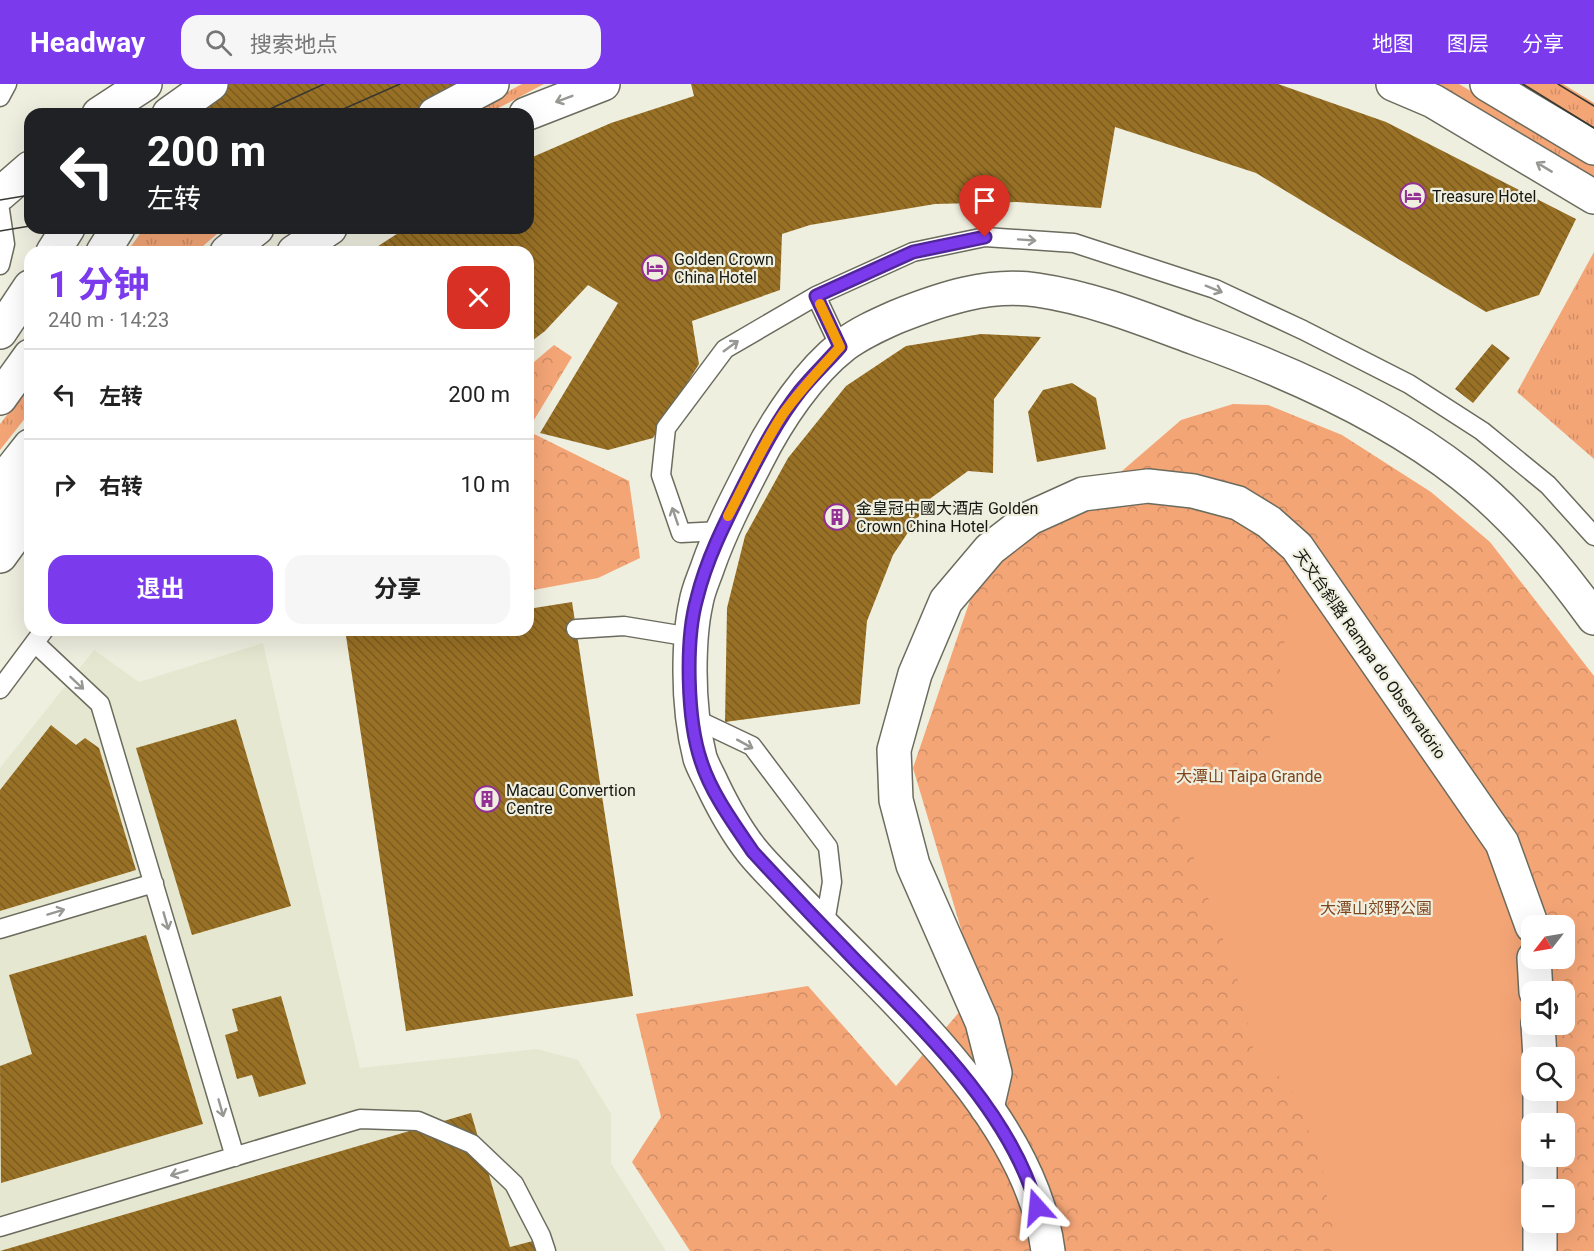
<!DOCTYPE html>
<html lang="zh">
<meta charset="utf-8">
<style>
:root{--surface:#fff;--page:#f6f6f6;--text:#222;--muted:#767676;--line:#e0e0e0;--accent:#7c3aed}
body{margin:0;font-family:Roboto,"Noto Sans SC",sans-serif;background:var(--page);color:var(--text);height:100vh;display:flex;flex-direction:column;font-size:22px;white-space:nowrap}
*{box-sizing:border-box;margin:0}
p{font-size:20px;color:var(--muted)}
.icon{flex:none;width:33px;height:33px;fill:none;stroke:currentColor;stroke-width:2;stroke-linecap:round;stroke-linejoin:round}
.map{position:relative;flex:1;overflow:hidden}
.sheet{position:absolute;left:24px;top:162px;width:510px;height:390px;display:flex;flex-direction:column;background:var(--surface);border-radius:18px;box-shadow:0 6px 24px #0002}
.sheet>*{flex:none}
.banner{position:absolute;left:24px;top:24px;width:510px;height:126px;border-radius:18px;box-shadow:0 6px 24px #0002;background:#202124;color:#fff;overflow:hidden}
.needle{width:39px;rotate:239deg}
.fabs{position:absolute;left:1521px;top:831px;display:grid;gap:12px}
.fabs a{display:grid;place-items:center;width:54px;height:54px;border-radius:12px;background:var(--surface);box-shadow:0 6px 24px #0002;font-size:30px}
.pin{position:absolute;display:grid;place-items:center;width:51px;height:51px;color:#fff;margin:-62px -26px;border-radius:50% 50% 50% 0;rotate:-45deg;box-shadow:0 0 6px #0007}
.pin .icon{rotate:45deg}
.me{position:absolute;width:66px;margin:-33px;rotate:342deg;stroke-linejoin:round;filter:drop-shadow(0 0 4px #0008)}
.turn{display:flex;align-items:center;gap:21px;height:126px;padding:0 24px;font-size:27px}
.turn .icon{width:78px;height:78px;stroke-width:2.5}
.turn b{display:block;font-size:42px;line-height:51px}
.round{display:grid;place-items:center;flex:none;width:63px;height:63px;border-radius:18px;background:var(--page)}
.overview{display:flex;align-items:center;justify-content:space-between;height:102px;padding:0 24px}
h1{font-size:36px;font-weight:700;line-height:45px;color:var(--accent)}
.cta{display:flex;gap:12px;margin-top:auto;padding:12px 24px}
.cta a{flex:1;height:69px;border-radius:18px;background:var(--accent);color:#fff;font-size:24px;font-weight:700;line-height:69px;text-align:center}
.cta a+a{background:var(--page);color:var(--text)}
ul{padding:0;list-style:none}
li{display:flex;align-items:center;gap:18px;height:90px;padding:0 24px;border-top:2px solid var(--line)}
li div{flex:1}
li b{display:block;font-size:22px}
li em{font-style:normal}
header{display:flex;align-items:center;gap:36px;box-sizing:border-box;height:84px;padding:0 30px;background:var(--accent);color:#fff}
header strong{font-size:28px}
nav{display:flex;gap:33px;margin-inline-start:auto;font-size:21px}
.search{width:420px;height:54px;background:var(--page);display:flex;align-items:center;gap:15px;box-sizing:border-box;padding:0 21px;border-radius:18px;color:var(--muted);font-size:22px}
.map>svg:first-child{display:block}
.built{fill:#e6e7d0}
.grass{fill:url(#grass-tufts)}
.forest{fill:url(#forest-crowns);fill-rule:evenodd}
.park{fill:#f4a576}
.building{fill:url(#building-back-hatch)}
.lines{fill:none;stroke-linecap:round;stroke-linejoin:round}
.service-casing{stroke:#6b6b5e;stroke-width:21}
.minor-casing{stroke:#6b6b5e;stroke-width:36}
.tertiary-casing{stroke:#6b6b5e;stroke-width:36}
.primary-casing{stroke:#6b6b5e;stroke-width:36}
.service{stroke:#fff;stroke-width:18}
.minor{stroke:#fff;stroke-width:33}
.tertiary{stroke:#fff;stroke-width:33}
.primary{stroke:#fff;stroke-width:33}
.tram{stroke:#383832;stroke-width:1.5}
.oneway{stroke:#979794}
.route-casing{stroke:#51269a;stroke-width:15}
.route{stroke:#7c3aed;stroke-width:10}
.slow{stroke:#f59e0b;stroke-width:10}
.labels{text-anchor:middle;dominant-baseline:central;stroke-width:4.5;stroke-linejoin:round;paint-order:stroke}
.poi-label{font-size:16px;fill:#171712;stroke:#efefe0;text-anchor:start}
.street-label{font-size:16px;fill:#171712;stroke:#efefe0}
.park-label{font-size:16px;fill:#7f451f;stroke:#efefe0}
</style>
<header>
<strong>Headway</strong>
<div class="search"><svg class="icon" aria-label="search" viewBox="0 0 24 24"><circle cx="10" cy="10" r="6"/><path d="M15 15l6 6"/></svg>搜索地点</div>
<nav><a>地图</a><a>图层</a><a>分享</a></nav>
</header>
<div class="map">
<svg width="1594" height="1167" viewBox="0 0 1594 1167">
<defs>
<pattern id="grass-tufts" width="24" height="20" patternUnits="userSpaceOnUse" patternTransform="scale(1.5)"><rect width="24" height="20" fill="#f4a576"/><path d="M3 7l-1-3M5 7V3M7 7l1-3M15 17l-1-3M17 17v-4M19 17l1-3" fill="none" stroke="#d08d65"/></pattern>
<pattern id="forest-crowns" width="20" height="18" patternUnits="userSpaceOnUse" patternTransform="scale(1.5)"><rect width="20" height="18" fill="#f4a576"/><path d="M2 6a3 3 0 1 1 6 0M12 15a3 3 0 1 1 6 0" fill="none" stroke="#d08d65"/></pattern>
<pattern id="building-back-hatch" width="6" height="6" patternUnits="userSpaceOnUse" patternTransform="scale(1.5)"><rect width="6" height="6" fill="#997126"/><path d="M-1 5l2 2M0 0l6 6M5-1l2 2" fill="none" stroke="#7c5c1f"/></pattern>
</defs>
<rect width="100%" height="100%" fill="#efefe0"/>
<!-- built -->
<path class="built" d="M263,559L360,984L537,965L578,976L611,1030V1079L666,1167H0V684L94,566L139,598Z"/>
<!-- grass -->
<path class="grass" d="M522,0H544L487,30H466Z
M1432,0H1459L1594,80V93Z
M1515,0H1563L1594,19V48Z
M144,144H224L196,168H127Z
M1594,168V375L1517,308Z
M30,301V328L0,366V340Z"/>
<!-- forest -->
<path class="forest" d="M554,261L572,273L528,346V283Z
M1233,320L1268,321L1342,351L1431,408L1490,458L1594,592V1167H690L632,1078L661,1033L636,930L808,902L896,1002L979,905L913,684L983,478L1093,412L1181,336ZM1532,842H1564V874H1532ZM1532,908H1564V940H1532ZM1532,974H1564V1006H1532ZM1532,1040H1564V1072H1532ZM1532,1106H1564V1138H1532Z
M528,347L629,397L640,474L598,494L528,507Z"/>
<!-- park -->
<path class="park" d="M1326,456L1513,752L1532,842V1138L1556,1139L1557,1167H1337L1321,1078L1288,996L1257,984L1242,908L1169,705L1268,668L1295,486Z"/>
<!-- building -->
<path class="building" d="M212,0H490L443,30H144Z
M691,0H1278L1386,38L1576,135L1539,211L1486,228L1256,89L1115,43L1101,124L1017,118L935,120L810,141L782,150L780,206L692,237L699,280L653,354L608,366L540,349L618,219L588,201L545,247L528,260V168H369L406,144H528V75L611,39L694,12Z
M981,250L1041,253L994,315L993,389L968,387L931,414L893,471L867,537L860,620L725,638L727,524L745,452L788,374L846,302L906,262Z
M1492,260L1510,274L1473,319L1455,305Z
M1072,299L1096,314L1106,365L1037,378L1028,328L1043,306Z
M572,518L633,912L406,947L346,552L385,546H528V525Z
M236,635L291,822L192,851L136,664Z
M51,641L76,661L85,654L99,664L136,786L0,827V706Z
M146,851L203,1040L1,1099L0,982L32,970L9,891Z
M281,912L306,1000L259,1013L252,991L237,995L225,951L238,947L232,925Z
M471,1029L510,1163L548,1153L552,1167H0Z"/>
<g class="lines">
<!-- service casing -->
<g class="service-casing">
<path id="service" d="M0,13L7,0
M0,126L5,160L0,181
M816,212L840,263
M721,447L681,449L661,391L666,344L725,265L816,212L913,168L985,153L1074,159L1215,205L1303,246L1409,300L1482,347L1548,401L1594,452
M576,545L624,542L691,553
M35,559L100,620L235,1073
M0,605L44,546
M693,634L752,662L828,763L832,798L824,844
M0,845L154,799
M0,1143L360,1035L418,1037L472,1060L514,1100L541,1152L546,1167"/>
</g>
<!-- minor casing -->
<g class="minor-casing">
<path id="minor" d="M1534,874L1536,908
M1538,940L1540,974
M987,1024L995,989L982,938L913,781L896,716L894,666L915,590L946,517L990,465L1030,434L1083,410L1148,402L1193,407L1238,419L1269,438L1297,463L1502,759L1532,842
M1540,1040V1006
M1540,1106V1072
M1540,1138V1167"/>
</g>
<!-- tertiary casing -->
<g class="tertiary-casing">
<path id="tertiary" d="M99,30L145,0
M169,30L211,0
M0,110L30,84
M53,168L68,144
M103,168L118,144
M0,248L30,203
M0,314L30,272
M1048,1167C1031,1029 883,906 792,810C779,796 764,782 752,767C736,747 723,723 712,700C708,691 703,683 700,674C693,646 690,615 690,587C690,564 691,541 696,519C698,506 704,494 708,482C721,445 739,411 757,376C777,336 809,288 844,261C860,249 878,241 896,233C941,215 988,199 1037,206C1092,214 1144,235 1195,254C1285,286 1387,331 1463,391C1514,431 1556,481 1594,534"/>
</g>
<!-- primary casing -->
<g class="primary-casing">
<path id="primary" d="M1393,0L1433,17L1594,113
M1487,0L1594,64
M435,30L492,0
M526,30L603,0
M227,168L257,144
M294,168L330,144
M0,400L30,362
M0,438L30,399
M0,472L30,431"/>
</g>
<!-- service -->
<use href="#service" class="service"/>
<!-- minor -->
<use href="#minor" class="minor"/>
<!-- tertiary -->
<use href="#tertiary" class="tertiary"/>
<!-- primary -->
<use href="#primary" class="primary"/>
<!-- tram -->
<path class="tram" d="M1523,0L1594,44
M1558,0L1594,22
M259,30L324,0
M332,30L400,0
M0,116L30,111
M0,147L30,142"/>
</g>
<!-- one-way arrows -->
<defs><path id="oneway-shaft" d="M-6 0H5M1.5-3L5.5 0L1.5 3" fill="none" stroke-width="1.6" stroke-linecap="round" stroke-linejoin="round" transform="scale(1.5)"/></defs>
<g class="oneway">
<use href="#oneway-shaft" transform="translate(564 15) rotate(159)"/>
<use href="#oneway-shaft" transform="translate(1544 83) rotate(-149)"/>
<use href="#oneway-shaft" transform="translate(1027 156) rotate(4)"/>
<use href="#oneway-shaft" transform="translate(1214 205) rotate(22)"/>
<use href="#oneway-shaft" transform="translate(731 262) rotate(-36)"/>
<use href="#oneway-shaft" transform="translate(675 432) rotate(-109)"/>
<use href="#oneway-shaft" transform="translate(77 599) rotate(43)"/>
<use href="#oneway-shaft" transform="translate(745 660) rotate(29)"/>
<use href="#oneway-shaft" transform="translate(56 828) rotate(-17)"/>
<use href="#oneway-shaft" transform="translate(166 837) rotate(74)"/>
<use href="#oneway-shaft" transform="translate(221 1024) rotate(74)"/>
<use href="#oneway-shaft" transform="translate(179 1089) rotate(163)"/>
</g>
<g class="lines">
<!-- route casing -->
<g class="route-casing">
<path id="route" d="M985,153L913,168L816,212L840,263C827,278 812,292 800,307C778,335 762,366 746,397C727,435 707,473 697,514C685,556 687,636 701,677C711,709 734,740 753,768C787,805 821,841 856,877C924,946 1010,1027 1037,1123"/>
</g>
<!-- route -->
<use href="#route" class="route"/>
<!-- slow -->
<path class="slow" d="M728,432C746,398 762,362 783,330C800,306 820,285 840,263L820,220"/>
</g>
<!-- icons -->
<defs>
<g id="hotel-ring" transform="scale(1.35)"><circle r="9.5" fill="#efefe0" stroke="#932f95" stroke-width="1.5"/><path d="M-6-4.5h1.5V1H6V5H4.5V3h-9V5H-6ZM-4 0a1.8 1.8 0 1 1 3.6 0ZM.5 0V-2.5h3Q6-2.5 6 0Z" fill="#932f95"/></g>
<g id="building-ring" transform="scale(1.35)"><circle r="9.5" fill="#efefe0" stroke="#932f95" stroke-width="1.5"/><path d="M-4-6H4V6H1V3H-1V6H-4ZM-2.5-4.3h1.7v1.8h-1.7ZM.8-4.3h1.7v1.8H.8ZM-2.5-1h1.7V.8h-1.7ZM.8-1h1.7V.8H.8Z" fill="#932f95"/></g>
</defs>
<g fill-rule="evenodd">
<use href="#hotel-ring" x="1413" y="112"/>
<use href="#hotel-ring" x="655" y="184"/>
<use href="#building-ring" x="837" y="433"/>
<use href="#building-ring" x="487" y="715"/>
</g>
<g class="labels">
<!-- poi labels -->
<g class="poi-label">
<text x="1432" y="112">Treasure Hotel</text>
<text x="674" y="175">Golden Crown<tspan x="674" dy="18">China Hotel</tspan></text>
<text x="856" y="424">金皇冠中國大酒店 Golden<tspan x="856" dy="18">Crown China Hotel</tspan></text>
<text x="506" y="706">Macau Convertion<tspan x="506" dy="18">Centre</tspan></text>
</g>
<!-- street labels -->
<g class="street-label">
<text transform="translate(1370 570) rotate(55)">天文台斜路 Rampa do Observatório</text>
</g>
<!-- park labels -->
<g class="park-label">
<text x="1249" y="692">大潭山 Taipa Grande</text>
<text x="1376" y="824">大潭山郊野公園</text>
</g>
</g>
</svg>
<div class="fabs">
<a><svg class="needle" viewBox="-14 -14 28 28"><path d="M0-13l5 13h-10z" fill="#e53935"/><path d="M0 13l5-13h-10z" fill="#767676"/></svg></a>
<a><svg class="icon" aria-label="sound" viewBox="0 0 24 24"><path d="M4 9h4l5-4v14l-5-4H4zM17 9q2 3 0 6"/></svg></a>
<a><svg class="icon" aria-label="search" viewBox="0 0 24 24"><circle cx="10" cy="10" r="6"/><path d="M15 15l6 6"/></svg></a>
<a>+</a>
<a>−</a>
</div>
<div class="pin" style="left:985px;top:153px;background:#d93025"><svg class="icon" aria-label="arrive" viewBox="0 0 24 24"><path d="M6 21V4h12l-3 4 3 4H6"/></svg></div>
<svg class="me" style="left:1037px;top:1123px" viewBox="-20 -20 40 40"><path d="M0-17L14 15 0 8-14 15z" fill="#7c3aed" stroke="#fff" stroke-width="4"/></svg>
<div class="banner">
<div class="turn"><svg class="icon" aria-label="left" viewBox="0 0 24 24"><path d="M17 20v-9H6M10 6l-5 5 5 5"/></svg><div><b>200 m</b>左转</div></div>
</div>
<section class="sheet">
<div class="overview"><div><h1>1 分钟</h1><p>240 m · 14:23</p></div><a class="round" style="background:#d93025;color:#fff"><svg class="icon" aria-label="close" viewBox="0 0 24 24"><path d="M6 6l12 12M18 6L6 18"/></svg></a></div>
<ul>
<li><svg class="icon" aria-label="left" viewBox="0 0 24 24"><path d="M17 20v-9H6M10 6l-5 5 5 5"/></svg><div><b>左转</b></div><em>200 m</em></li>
<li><svg class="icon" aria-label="right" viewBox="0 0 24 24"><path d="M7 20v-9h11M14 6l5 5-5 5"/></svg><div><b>右转</b></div><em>10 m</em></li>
</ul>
<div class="cta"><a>退出</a><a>分享</a></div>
</section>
</div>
